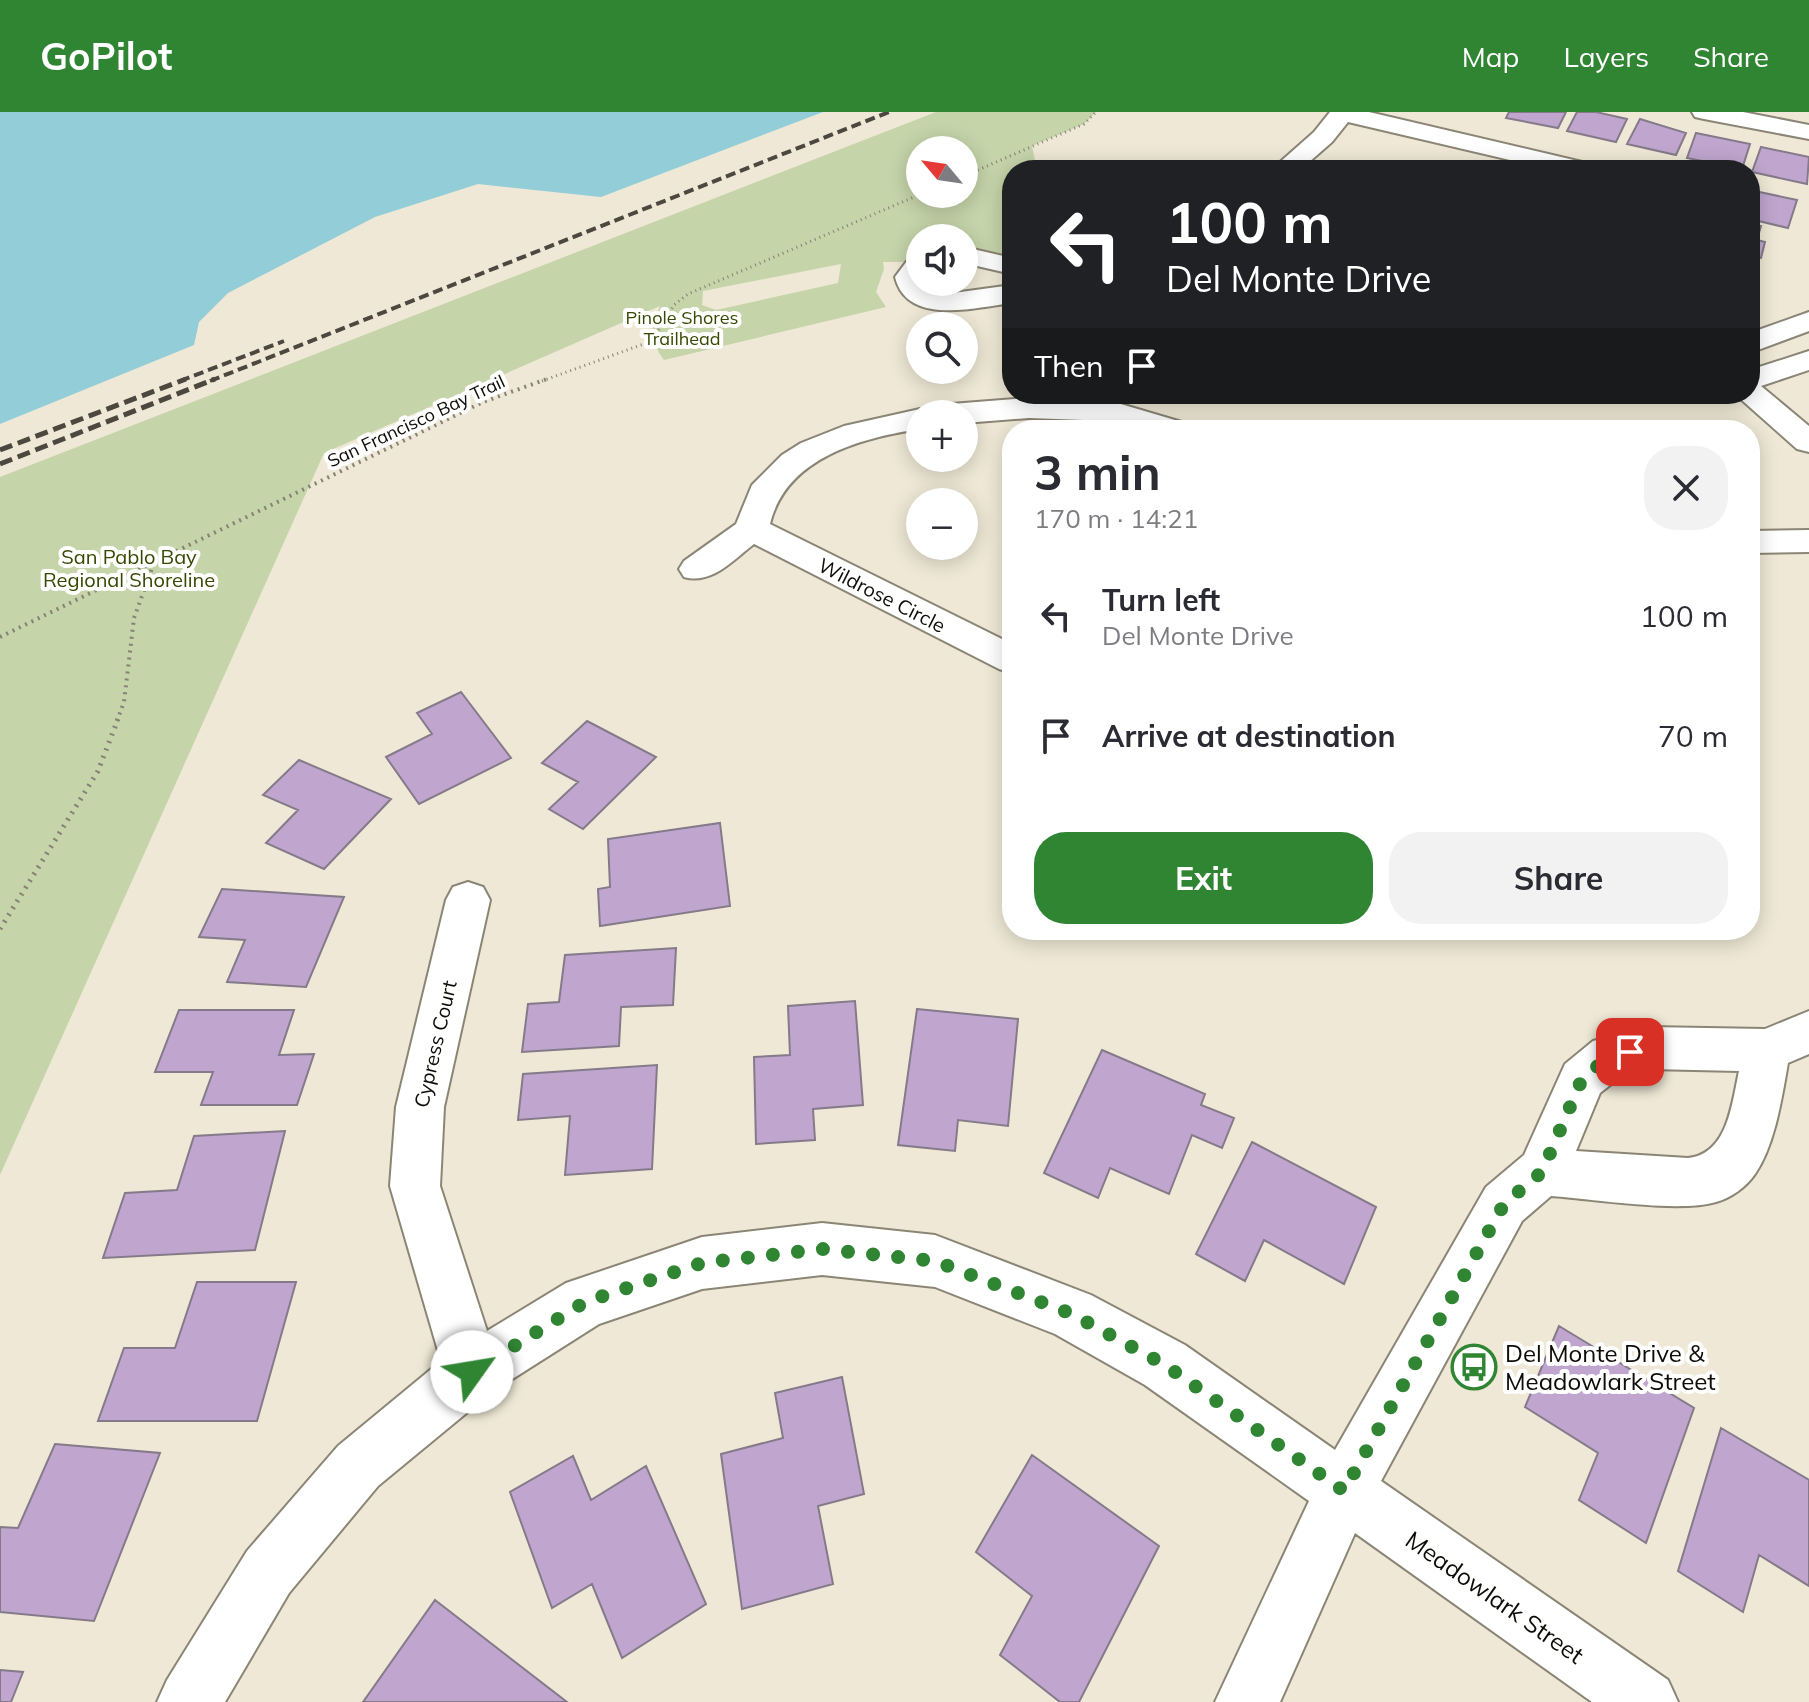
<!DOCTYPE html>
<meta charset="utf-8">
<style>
:root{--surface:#fff;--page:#f2f2f3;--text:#2b2b33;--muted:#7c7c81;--accent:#308533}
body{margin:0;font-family:Mulish,sans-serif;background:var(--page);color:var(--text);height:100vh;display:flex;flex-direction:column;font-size:30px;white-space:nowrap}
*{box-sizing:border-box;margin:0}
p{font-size:26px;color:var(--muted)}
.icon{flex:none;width:44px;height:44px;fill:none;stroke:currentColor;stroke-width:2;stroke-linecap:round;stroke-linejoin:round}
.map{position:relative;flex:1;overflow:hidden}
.panel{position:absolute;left:1002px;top:308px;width:758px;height:520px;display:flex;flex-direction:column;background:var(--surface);border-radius:32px;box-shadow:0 4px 20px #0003}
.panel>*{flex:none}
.top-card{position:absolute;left:1002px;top:48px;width:758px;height:244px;border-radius:32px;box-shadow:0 4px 20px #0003;background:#202124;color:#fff;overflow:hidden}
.needle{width:52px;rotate:299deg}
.controls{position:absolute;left:906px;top:24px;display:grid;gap:16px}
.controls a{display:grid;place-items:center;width:72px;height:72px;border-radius:50%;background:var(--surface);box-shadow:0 4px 20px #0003;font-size:40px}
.pin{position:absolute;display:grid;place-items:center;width:68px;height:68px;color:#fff;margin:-34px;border-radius:16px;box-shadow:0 4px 12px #0006}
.me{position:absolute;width:88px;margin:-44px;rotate:58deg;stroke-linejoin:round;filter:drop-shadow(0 0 6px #0008)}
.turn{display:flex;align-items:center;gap:28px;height:168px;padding:0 32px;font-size:36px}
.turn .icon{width:104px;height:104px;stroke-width:2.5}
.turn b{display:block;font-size:56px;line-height:68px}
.then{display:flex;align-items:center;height:76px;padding:0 32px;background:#0003;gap:16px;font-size:30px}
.round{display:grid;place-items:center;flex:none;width:84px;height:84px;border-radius:32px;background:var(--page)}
.overview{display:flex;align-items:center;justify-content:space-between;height:136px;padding:0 32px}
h1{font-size:48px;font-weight:700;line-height:60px}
.button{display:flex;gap:16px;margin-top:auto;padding:16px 32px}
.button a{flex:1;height:92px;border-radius:32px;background:var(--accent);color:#fff;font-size:32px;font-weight:700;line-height:92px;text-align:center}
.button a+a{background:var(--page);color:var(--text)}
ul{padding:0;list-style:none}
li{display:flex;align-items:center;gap:24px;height:120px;padding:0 32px}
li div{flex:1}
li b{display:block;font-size:30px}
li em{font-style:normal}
header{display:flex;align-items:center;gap:48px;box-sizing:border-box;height:112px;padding:0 40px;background:var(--accent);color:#fff}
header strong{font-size:38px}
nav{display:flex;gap:44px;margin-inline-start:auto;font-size:28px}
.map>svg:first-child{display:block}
.green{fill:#c5d4a9;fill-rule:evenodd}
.water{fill:#92cdd8}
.building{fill:#c0a6ce;stroke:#847a89;stroke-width:2}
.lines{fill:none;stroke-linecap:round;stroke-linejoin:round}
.minor-casing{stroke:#8b8575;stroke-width:4}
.path-far2{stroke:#868276;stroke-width:3;stroke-dasharray:1 4;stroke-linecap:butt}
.path-far1{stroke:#868276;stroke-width:4;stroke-dasharray:2 5;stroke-linecap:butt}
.path{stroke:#868276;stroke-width:5;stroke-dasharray:2 6;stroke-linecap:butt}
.minor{fill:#fff;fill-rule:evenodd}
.rail-far1{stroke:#4c4840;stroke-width:4;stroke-dasharray:10 5;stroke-linecap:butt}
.rail{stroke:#4c4840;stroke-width:5;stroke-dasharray:13 6;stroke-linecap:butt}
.route{stroke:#308533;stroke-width:14;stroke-dasharray:0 25.2}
.labels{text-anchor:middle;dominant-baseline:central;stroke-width:8;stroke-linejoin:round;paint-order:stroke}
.far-park-label{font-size:18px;fill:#364700;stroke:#fff}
.far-street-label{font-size:18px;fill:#0e0c07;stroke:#fff}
.park-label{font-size:20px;fill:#364700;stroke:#fff}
.street-label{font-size:20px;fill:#0e0c07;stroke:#fff}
.near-poi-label{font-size:24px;fill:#0e0c07;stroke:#fff;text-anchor:start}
.near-street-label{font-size:24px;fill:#0e0c07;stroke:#fff}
</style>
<header>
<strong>GoPilot</strong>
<nav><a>Map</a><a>Layers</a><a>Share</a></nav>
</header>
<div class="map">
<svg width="1809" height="1590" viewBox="0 0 1809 1590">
<rect width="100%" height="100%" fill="#efe8d6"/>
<!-- green -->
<path class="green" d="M936,0H1096L1084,12L1032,34L1037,58H1012V154L964,143V126H920V150H883L884,157L876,180L886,195L664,248C647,224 650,219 660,194L324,341L0,1063V365ZM920,38H964V82H920ZM841,152L838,171L716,198L702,193L703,179Z"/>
<!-- water -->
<path class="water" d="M0,0H823L601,85L478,72L375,105L228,181L199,210L194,233L0,312Z"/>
<!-- building -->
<path class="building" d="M1509,0H1566L1558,16L1506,6Z
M1577,0H1596L1627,7L1616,30L1567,19Z
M1640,7L1686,21L1676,43L1627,32Z
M1696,21L1750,32L1742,57L1687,46Z
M1761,35L1809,45L1807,72L1752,60Z
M1750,78L1797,88L1788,116L1750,107Z
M1750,112L1761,114L1757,128L1765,130L1761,146L1750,143Z
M461,580L511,646L419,692L386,645L432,622L417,601Z
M587,609L656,645L583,717L549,697L578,670L542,651Z
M299,648L391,687L324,757L266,731L298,698L263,683Z
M720,711L730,794L600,814L598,777L610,775L608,727Z
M222,777L344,785L306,875L227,870L245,828L199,825Z
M676,836L673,893L621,895L619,934L522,940L528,892L559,890L565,843Z
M855,889L863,993L813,997L815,1028L756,1032L754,945L790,943L788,894Z
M917,897L1018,907L1008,1014L958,1008L955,1039L898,1033Z
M179,898H294L279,943L314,942L297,993H201L213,960H155Z
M1102,938L1205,982L1201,993L1234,1006L1222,1036L1192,1023L1169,1082L1110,1056L1098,1086L1044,1061Z
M657,953L652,1057L565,1063L570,1004L518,1008L523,962Z
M285,1019L255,1138L103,1146L125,1081L177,1078L194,1024Z
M1252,1030L1376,1095L1344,1172L1264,1128L1245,1169L1196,1142Z
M197,1170H296L257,1309H98L124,1236H175Z
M1559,1214L1694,1296L1646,1431L1579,1388L1598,1341L1525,1295Z
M842,1265L864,1382L818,1394L833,1472L742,1497L721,1342L783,1326L775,1281Z
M1721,1316L1809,1368V1474L1759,1443L1743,1500L1678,1459Z
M55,1332L160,1341L94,1509L0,1500V1415L18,1416Z
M1032,1343L1159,1434L1079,1590H1060L1000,1543L1032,1484L976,1440Z
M573,1344L591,1388L646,1354L706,1492L622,1546L592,1472L552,1496L510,1380Z
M435,1488L567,1590H363Z
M0,1558L23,1560L11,1590H0Z"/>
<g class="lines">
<!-- minor casing -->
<g class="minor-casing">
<path id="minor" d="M1330,0H1369L1595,53L1599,58H1553L1348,10L1332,30L1300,58H1271L1314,20Z
M1692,0H1743L1809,13V27L1704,7L1695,5Z
M964,135L1012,146V162L964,151Z
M920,143V170L946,182L1012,173V191C977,195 907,215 895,165L910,145Z
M1809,200V219L1750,241V221Z
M1809,239V258L1761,274L1809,314V340L1797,337L1735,282H1750V258Z
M1029,286L1114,290L1185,311L1190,318H1140L1112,309L1029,306L964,311V302H935L940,295L951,292Z
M920,297L933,302H920V317C860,326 786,346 770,412L1012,532V561L999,557L754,432C733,448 712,473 684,465L679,457L684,449L736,412L752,373L782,343L801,331L844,314Z
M1809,418V440L1750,441V419Z
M468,770L483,775L490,788L444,995L440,1074L487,1219L566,1171L702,1125L822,1111L935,1123L1091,1183L1185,1233L1335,1338L1486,1075L1524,1043L1565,952L1593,929L1649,915L1765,917L1809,899V942L1788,951C1782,985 1775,1033 1755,1062C1746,1075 1731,1086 1716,1090C1679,1101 1593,1087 1551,1084L1522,1109L1381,1369L1668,1568L1678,1590H1592L1355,1421L1280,1590H1215L1309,1389L1145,1273L1055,1222L935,1175L822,1163L702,1177L599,1212L492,1280L378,1374L289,1481L225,1590H157L167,1568L247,1439L338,1334L441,1249L390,1074L396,995L446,788L453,775ZM1649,957L1739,959C1732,991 1728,1042 1688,1046L1576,1039L1600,981L1623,963Z"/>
</g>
<!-- path-far2 -->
<path class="path-far2" d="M964,64L1084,12L1096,0
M542,269L652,229L674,193L688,182L921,82"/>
<!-- path-far1 -->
<path class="path-far1" d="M0,525L483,290L547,267
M117,609L124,590L134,506L155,448"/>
<!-- path -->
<path class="path" d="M0,817L98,659L118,607"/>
<!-- minor -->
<use href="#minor" class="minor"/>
<!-- rail-far1 -->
<path class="rail-far1" d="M180,269L284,229
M210,269L889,0"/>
<!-- rail -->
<path class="rail" d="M0,338L186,267
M0,352L215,267"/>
</g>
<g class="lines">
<!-- route -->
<path class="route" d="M472,1260L585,1190L702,1151L822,1137L935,1149L1072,1202L1165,1253L1344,1379L1504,1092L1542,1060L1582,967L1610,944L1630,940"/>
</g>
<!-- icons -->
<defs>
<g id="bus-ring" transform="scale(2.3)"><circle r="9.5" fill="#fff" stroke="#308533" stroke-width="1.5"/><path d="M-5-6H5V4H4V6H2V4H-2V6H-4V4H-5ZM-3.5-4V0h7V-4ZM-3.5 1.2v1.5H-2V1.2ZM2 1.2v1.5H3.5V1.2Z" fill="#308533"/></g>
</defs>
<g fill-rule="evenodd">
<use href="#bus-ring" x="1474" y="1255"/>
</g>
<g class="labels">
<!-- far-park labels -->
<g class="far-park-label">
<text x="682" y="205">Pinole Shores<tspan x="682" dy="21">Trailhead</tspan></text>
</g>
<!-- far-street labels -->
<g class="far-street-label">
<text transform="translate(416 309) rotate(-25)">San Francisco Bay Trail</text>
</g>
<!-- park labels -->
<g class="park-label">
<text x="129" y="444">San Pablo Bay<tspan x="129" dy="23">Regional Shoreline</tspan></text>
</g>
<!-- street labels -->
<g class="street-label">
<text transform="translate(882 483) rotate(27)">Wildrose Circle</text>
<text transform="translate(435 932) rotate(-77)">Cypress Court</text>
</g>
<!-- near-poi labels -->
<g class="near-poi-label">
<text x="1505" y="1241">Del Monte Drive &amp;<tspan x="1505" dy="28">Meadowlark Street</tspan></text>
</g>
<!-- near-street labels -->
<g class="near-street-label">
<text transform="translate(1495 1485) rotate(35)">Meadowlark Street</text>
</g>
</g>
</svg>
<div class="controls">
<a><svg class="needle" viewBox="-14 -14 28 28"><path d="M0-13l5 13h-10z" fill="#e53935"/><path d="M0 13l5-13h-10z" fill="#7c7c81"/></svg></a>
<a><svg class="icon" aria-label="sound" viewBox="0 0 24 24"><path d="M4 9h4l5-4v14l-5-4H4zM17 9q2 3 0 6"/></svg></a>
<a><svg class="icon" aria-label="search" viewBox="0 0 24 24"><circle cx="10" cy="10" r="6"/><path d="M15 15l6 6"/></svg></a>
<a>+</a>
<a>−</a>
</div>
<div class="pin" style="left:1630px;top:940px;background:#d93025"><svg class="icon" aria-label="arrive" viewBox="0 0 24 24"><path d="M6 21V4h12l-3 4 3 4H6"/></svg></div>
<svg class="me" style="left:472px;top:1260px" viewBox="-20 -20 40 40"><circle r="19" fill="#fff"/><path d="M0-13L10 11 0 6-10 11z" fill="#308533"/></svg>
<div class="top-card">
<div class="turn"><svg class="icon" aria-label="left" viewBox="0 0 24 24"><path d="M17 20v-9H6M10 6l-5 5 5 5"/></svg><div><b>100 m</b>Del Monte Drive</div></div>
<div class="then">Then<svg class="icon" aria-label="arrive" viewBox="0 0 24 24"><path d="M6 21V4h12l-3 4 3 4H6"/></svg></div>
</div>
<section class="panel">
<div class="overview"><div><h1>3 min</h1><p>170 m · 14:21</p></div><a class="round"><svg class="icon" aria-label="close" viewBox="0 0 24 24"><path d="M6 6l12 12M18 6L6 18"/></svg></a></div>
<ul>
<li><svg class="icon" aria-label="left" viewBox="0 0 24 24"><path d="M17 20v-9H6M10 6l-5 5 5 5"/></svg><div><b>Turn left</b><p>Del Monte Drive</p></div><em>100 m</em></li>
<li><svg class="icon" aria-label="arrive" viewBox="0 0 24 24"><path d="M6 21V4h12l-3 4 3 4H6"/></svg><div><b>Arrive at destination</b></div><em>70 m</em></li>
</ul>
<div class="button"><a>Exit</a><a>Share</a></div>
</section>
</div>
